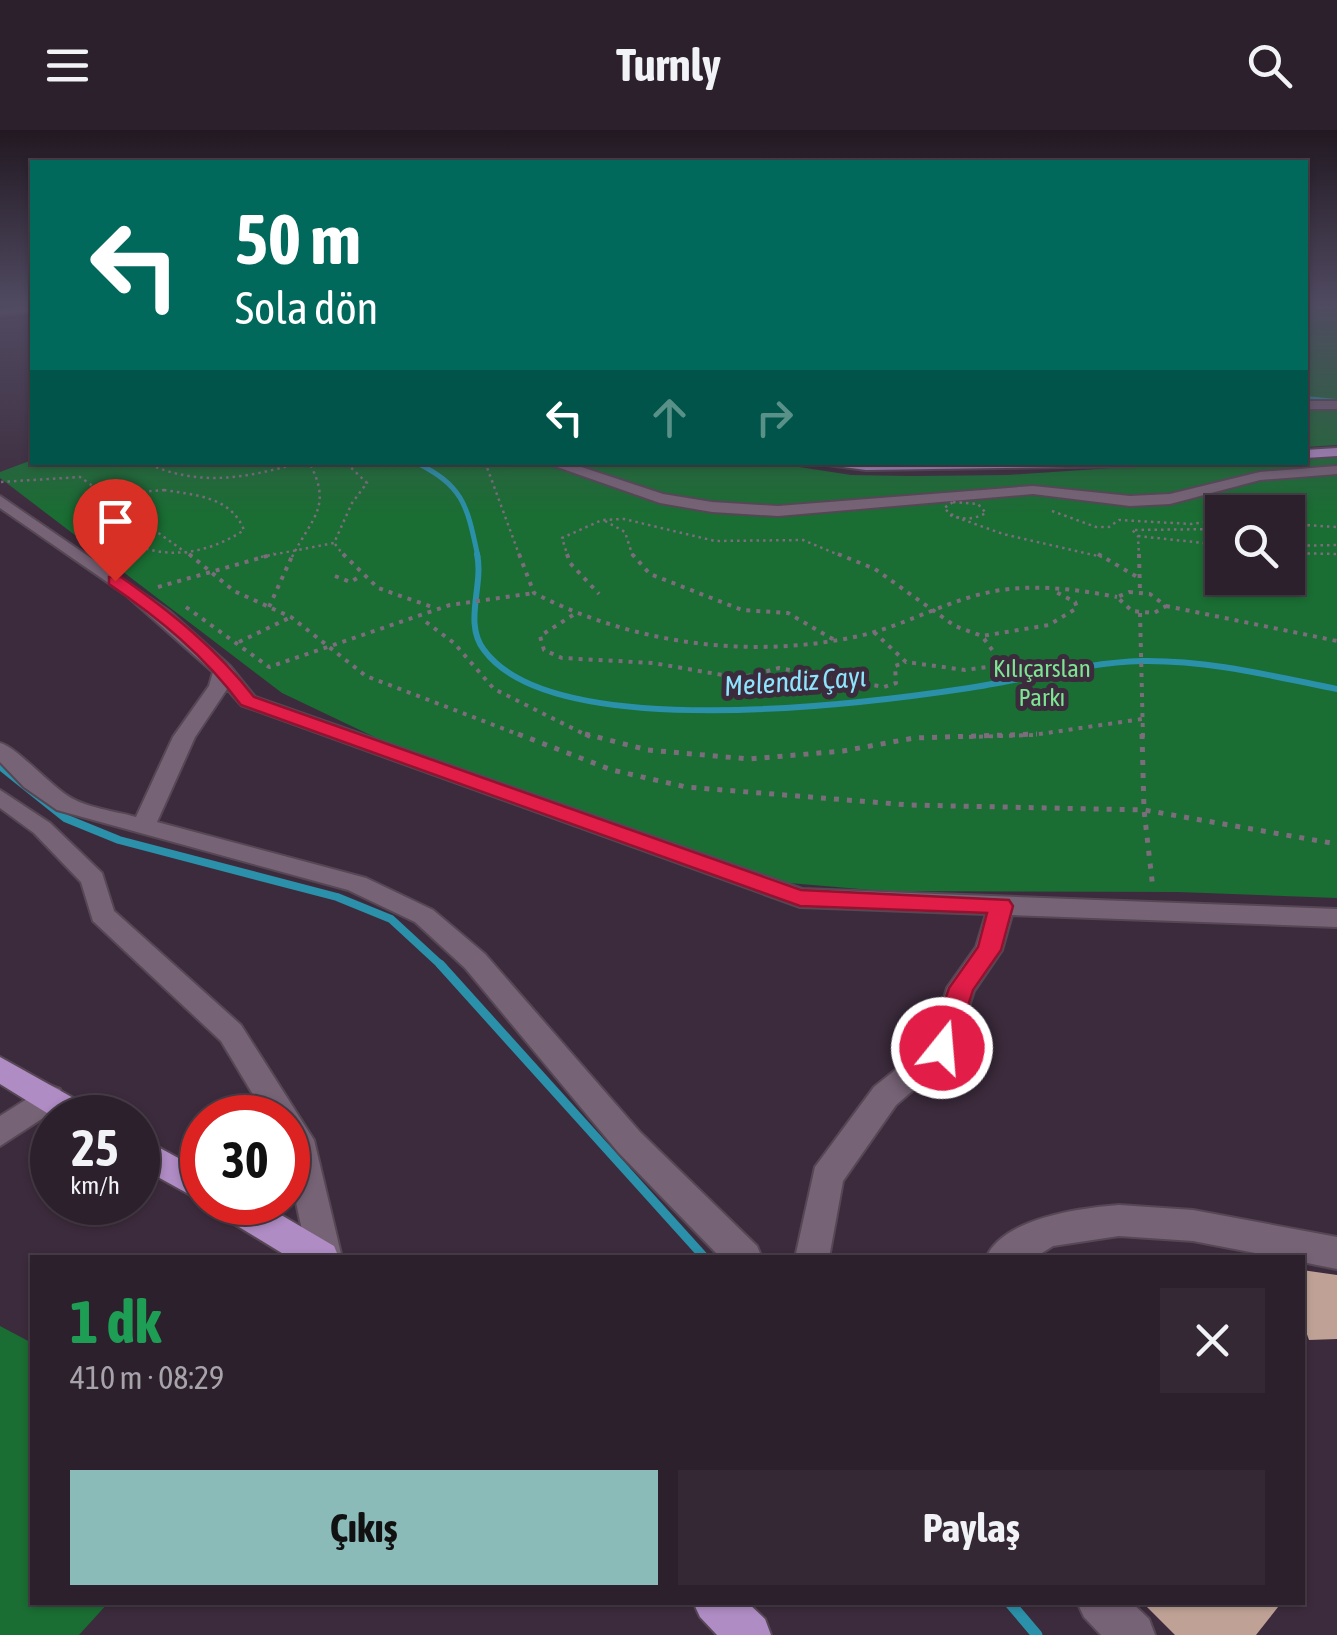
<!DOCTYPE html>
<html lang="tr">
<meta charset="utf-8">
<style>
:root{--surface:#2d202d;--page:#352835;--text:#f1f3f6;--muted:#a7a3aa;--line:#483e49;--accent:#8bbbb9}
body{margin:0;font-family:"Asap Condensed",sans-serif;background:var(--page);color:var(--text);height:100vh;display:flex;flex-direction:column;font-size:38px;white-space:nowrap}
*{box-sizing:border-box;margin:0}
p{font-size:32px;color:var(--muted)}
.icon{flex:none;width:55px;height:55px;fill:none;stroke:currentColor;stroke-width:2;stroke-linecap:round;stroke-linejoin:round}
.map{position:relative;flex:1;overflow:hidden}
.panel{position:absolute;left:30px;top:1125px;width:1275px;height:350px;display:flex;flex-direction:column;background:var(--surface);border-radius:0px;box-shadow:0 2px 8px #0004,0 0 0 2px var(--line)}
.panel>*{flex:none}
.hud{position:absolute;left:30px;top:30px;width:1278px;height:305px;border-radius:0px;box-shadow:0 2px 8px #0004,0 0 0 2px var(--line);background:#00695c;color:#fff;overflow:hidden}
.controls{position:absolute;left:1205px;top:365px;display:grid;gap:20px}
.controls a{display:grid;place-items:center;width:100px;height:100px;border-radius:0px;background:var(--surface);box-shadow:0 2px 8px #0004,0 0 0 2px var(--line);font-size:50px}
.speed{position:absolute;left:30px;top:965px;display:flex;gap:20px;font-size:50px;font-weight:700;text-align:center}
.speed>*{display:grid;place-content:center;width:130px;height:130px;border-radius:50%;background:var(--surface);box-shadow:0 2px 8px #0004,0 0 0 2px var(--line);line-height:1}
.speed small{font-size:25px;font-weight:400}
.speed .limit{border:15px solid #d22;background:#fff;color:#111}
.pin{position:absolute;display:grid;place-items:center;width:85px;height:85px;color:#fff;margin:-102px -42px;border-radius:50% 50% 50% 0;rotate:-45deg;box-shadow:0 0 10px #0007}
.pin .icon{rotate:45deg}
.me{position:absolute;width:110px;margin:-55px;rotate:17deg;stroke-linejoin:round;filter:drop-shadow(0 0 8px #0008)}
.turn{display:flex;align-items:center;gap:35px;height:210px;padding:0 40px;font-size:45px}
.turn .icon{width:130px;height:130px;stroke-width:2.5}
.turn b{display:block;font-size:70px;line-height:85px}
.lanes{display:flex;align-items:center;height:95px;padding:0 40px;background:#0003;justify-content:center;gap:50px;direction:ltr}
.lanes .off{opacity:.35}
.round{display:grid;place-items:center;flex:none;width:105px;height:105px;border-radius:0px;background:var(--page)}
.summary{display:flex;align-items:center;justify-content:space-between;height:170px;padding:0 40px}
h1{font-size:60px;font-weight:700;line-height:75px;color:#1e9e55}
.cta{display:flex;gap:20px;margin-top:auto;padding:20px 40px}
.cta a{flex:1;height:115px;border-radius:0px;background:var(--accent);color:#111;font-size:40px;font-weight:700;line-height:115px;text-align:center}
.cta a+a{background:var(--page);color:var(--text)}
header{display:flex;justify-content:space-between;align-items:center;height:130px;padding:0 40px;background:var(--surface);font-size:45px;font-weight:700}
.map>svg:first-child{display:block}
.green{fill:#1a6d33;fill-rule:evenodd}
.lines{fill:none;stroke-linecap:round;stroke-linejoin:round}
.stream-far5{stroke:#2b90a9;stroke-width:4}
.stream-far4{stroke:#2b90a9;stroke-width:5}
.stream-far3{stroke:#2b90a9;stroke-width:6}
.stream-far2{stroke:#2b90a9;stroke-width:8}
.stream-far1{stroke:#2b90a9;stroke-width:9}
.stream{stroke:#2b90a9;stroke-width:11}
.building{fill:#bfa295}
.minor-casing{stroke:#564755;stroke-width:4}
.major-casing{stroke:#564755;stroke-width:4}
.path-far2{stroke:#7c6d7c;stroke-width:2.5;stroke-dasharray:2.5 4;stroke-linecap:butt}
.path-far1{stroke:#7c6d7c;stroke-width:4;stroke-dasharray:4 6;stroke-linecap:butt}
.path{stroke:#7c6d7c;stroke-width:5;stroke-dasharray:5 8;stroke-linecap:butt}
.minor{fill:#776376;fill-rule:evenodd}
.major{fill:#af8cc4;fill-rule:evenodd}
.route{fill:#e11d48;stroke:#92132f;stroke-width:2.5}
.labels{text-anchor:middle;dominant-baseline:central;stroke-width:10;stroke-linejoin:round;paint-order:stroke}
.far-park-label{font-size:25px;fill:#7de492;stroke:#3c2b3c}
.far-water-label{font-size:28px;font-style:italic;fill:#8ee4fd;stroke:#3c2b3c}
</style>
<header><svg class="icon" aria-label="menu" viewBox="0 0 24 24"><path d="M4 6h16M4 12h16M4 18h16"/></svg>Turnly<svg class="icon" aria-label="search" viewBox="0 0 24 24"><circle cx="10" cy="10" r="6"/><path d="M15 15l6 6"/></svg></header>
<div class="map">
<svg width="1337" height="1505" viewBox="0 0 1337 1505">
<rect width="100%" height="100%" fill="#3c2b3c"/>
<!-- green -->
<path class="green" d="M1305,175H1337V315L1305,317Z
M1337,322V768L1178,762L883,761L789,753L385,612L282,563L0,348V342L32,330L767,332L851,345L911,346L1007,345L1186,333L1305,332V324ZM1222,382H1288V448H1222Z
M0,1196L32,1213V1472L108,1473L79,1505H0Z"/>
<g class="lines">
<!-- stream-far5 -->
<path class="stream-far5" d="M1305,268L1337,271"/>
<!-- stream-far4 -->
<path class="stream-far4" d="M415,332C464,356 467,375 478,427"/>
<!-- stream-far3 -->
<path class="stream-far3" d="M477,424C484,455 463,493 484,520C553,614 863,574 969,558C1022,550 1089,532 1142,531C1208,530 1272,546 1337,559"/>
<!-- stream-far2 -->
<path class="stream-far2" d="M0,636L65,688L119,710L337,767L391,789L443,837"/>
<!-- stream-far1 -->
<path class="stream-far1" d="M440,834L705,1128"/>
<!-- stream -->
<path class="stream" d="M1009,1472L1037,1505"/>
</g>
<!-- building -->
<path class="building" d="M1302,1140L1337,1145V1209L1309,1210L1302,1190Z
M1142,1472H1282L1256,1505H1175Z"/>
<g class="lines">
<!-- minor casing -->
<g class="minor-casing">
<path id="minor" d="M32,176V182L0,185V179Z
M1305,271H1337V279H1305Z
M543,332H566L663,364L712,372L778,376L1033,356L1130,366L1170,364L1260,342L1337,336V344L1260,350L1170,374L1130,376L1033,364L778,386L712,382L660,373Z
M0,366L170,482L230,536L255,567L802,759L1337,779V797L1012,785L1002,820L974,861L953,926L896,975L843,1051L829,1128H795L815,1037L874,957L930,912L947,858L976,817L986,784L800,777L241,575L227,559L195,607L157,692L366,748L433,780L485,824L640,1002L757,1116L762,1128H721L618,1022L465,838L415,792L348,760L57,680L24,657L0,632V613C15,616 50,655 68,666C86,678 115,681 136,687L173,607L209,556L213,542L126,465L0,378Z
M0,660L50,693L102,743L114,781L241,895L314,1010L342,1128H308L288,1035V988H267L221,911L93,791L81,752L34,703L0,678Z
M49,955L60,959L64,968L60,977L0,1016V986Z
M1119,1075L1193,1080L1337,1107V1139L1302,1132V1128H1281L1193,1111L1119,1106L1053,1116L1034,1128H986C1003,1088 1080,1078 1119,1075Z
M1077,1472H1131L1149,1489L1155,1505H1101L1084,1487Z"/>
</g>
<!-- major casing -->
<g class="major-casing">
<path id="major" d="M1337,318V326L1305,328V320Z
M804,332H1140L1133,336L866,340Z
M0,927L93,979L97,988H55L0,954Z
M138,1006L202,1041L203,1072L138,1036Z
M212,1072H259L334,1116L339,1128H290L216,1083Z
M693,1472H747L765,1489L771,1505H717L700,1487Z"/>
</g>
<!-- path-far2 -->
<path class="path-far2" d="M144,332C199,358 246,348 303,332
M485,332L520,427
M1,352L80,347L192,427
M164,360C196,365 231,367 244,400C195,433 131,433 97,380L119,364Z
M953,372L978,374L986,383C971,391 956,391 944,378Z
M1218,377L1224,382
M1052,381L1096,397H1109L1119,390L1191,394L1222,390
M950,385L1003,404L1102,427
M605,391L625,402L633,427
M1288,394L1337,397
M1138,406L1222,415
M335,414L345,427
M1209,414L1222,409
M1288,416L1337,415
M1288,423L1337,424
M261,427L334,413L352,373L367,353L345,332
M292,427C312,387 333,377 309,332
M568,427L562,408L602,390L624,389L715,411L803,410L844,427
M1139,427L1138,406L1132,400L1222,399"/>
<!-- path-far1 -->
<path class="path-far1" d="M189,424L234,461L291,487L366,546L525,607
M343,424L378,458L435,478
M519,424L534,463C633,514 750,530 859,506C899,497 935,477 974,466C1021,452 1070,458 1117,467
M567,424L570,433L599,464
M632,424L650,444L742,480L788,483L836,511
M838,424L875,439L955,496L982,506L1049,495L1077,478L1075,472L1056,462
M1098,424L1139,448
M1139,424L1140,462
M335,446L350,452L359,447
M158,457L274,424
M1129,462L1150,464L1166,476L1154,483L1132,481L1117,467Z
M1166,476L1337,511
M186,477L269,537L450,475L534,463
M269,477L293,424
M1140,483L1143,607
M573,485L540,506L544,520L562,528L653,533L740,548L779,538L884,557L896,553L895,536L906,532
M426,492L454,513L494,559L590,607
M874,502L906,532L965,540L995,536L993,521L982,506
M239,512L291,487
M969,607L1033,605L1142,589"/>
<!-- path -->
<path class="path" d="M518,604L612,640L686,657L909,675L1144,680L1337,714
M585,604L648,620L749,629L843,621L914,608L1037,604
M1142,604L1144,680L1153,759"/>
<!-- minor -->
<use href="#minor" class="minor"/>
<!-- major -->
<use href="#major" class="major"/>
</g>
<!-- sky -->
<linearGradient id="sky" x2="0" y2="1"><stop stop-color="#211821"/><stop offset="0.45" stop-color="#504a61"/><stop offset="1" stop-color="#504a61" stop-opacity="0"/></linearGradient>
<rect width="1337" height="385" fill="url(#sky)"/>
<!-- route -->
<path class="route" d="M109,447H121C171,482 216,518 254,567L801,760L1009,770L1013,776L1001,820L973,860L952,926L942,929L933,926L929,918L949,858L978,817L987,783L800,776L241,575C204,525 160,489 109,454Z"/>
<g class="labels">
<!-- far-park labels -->
<g class="far-park-label">
<text x="1042" y="538">Kılıçarslan<tspan x="1042" dy="29">Parkı</tspan></text>
</g>
<!-- far-water labels -->
<g class="far-water-label">
<text transform="translate(795 551) rotate(-4)">Melendiz Çayı</text>
</g>
</g>
</svg>
<div class="controls">
<a><svg class="icon" aria-label="search" viewBox="0 0 24 24"><circle cx="10" cy="10" r="6"/><path d="M15 15l6 6"/></svg></a>
</div>
<div class="speed"><div>25<small>km/h</small></div><div class="limit">30</div></div>
<div class="pin" style="left:115px;top:451px;background:#d93025"><svg class="icon" aria-label="arrive" viewBox="0 0 24 24"><path d="M6 21V4h12l-3 4 3 4H6"/></svg></div>
<svg class="me" style="left:942px;top:918px" viewBox="-20 -20 40 40"><circle r="17" fill="#e11d48" stroke="#fff" stroke-width="3"/><path d="M0-11L8 9 0 5-8 9z" fill="#fff"/></svg>
<div class="hud">
<div class="turn"><svg class="icon" aria-label="left" viewBox="0 0 24 24"><path d="M17 20v-9H6M10 6l-5 5 5 5"/></svg><div><b>50 m</b>Sola dön</div></div>
<div class="lanes"><svg class="icon" aria-label="left" viewBox="0 0 24 24"><path d="M17 20v-9H6M10 6l-5 5 5 5"/></svg><svg class="icon off" aria-label="ahead" viewBox="0 0 24 24"><path d="M12 20V5M6 11l6-6 6 6"/></svg><svg class="icon off" aria-label="right" viewBox="0 0 24 24"><path d="M7 20v-9h11M14 6l5 5-5 5"/></svg></div>
</div>
<section class="panel">
<div class="summary"><div><h1>1 dk</h1><p>410 m · 08:29</p></div><a class="round"><svg class="icon" aria-label="close" viewBox="0 0 24 24"><path d="M6 6l12 12M18 6L6 18"/></svg></a></div>
<div class="cta"><a>Çıkış</a><a>Paylaş</a></div>
</section>
</div>
